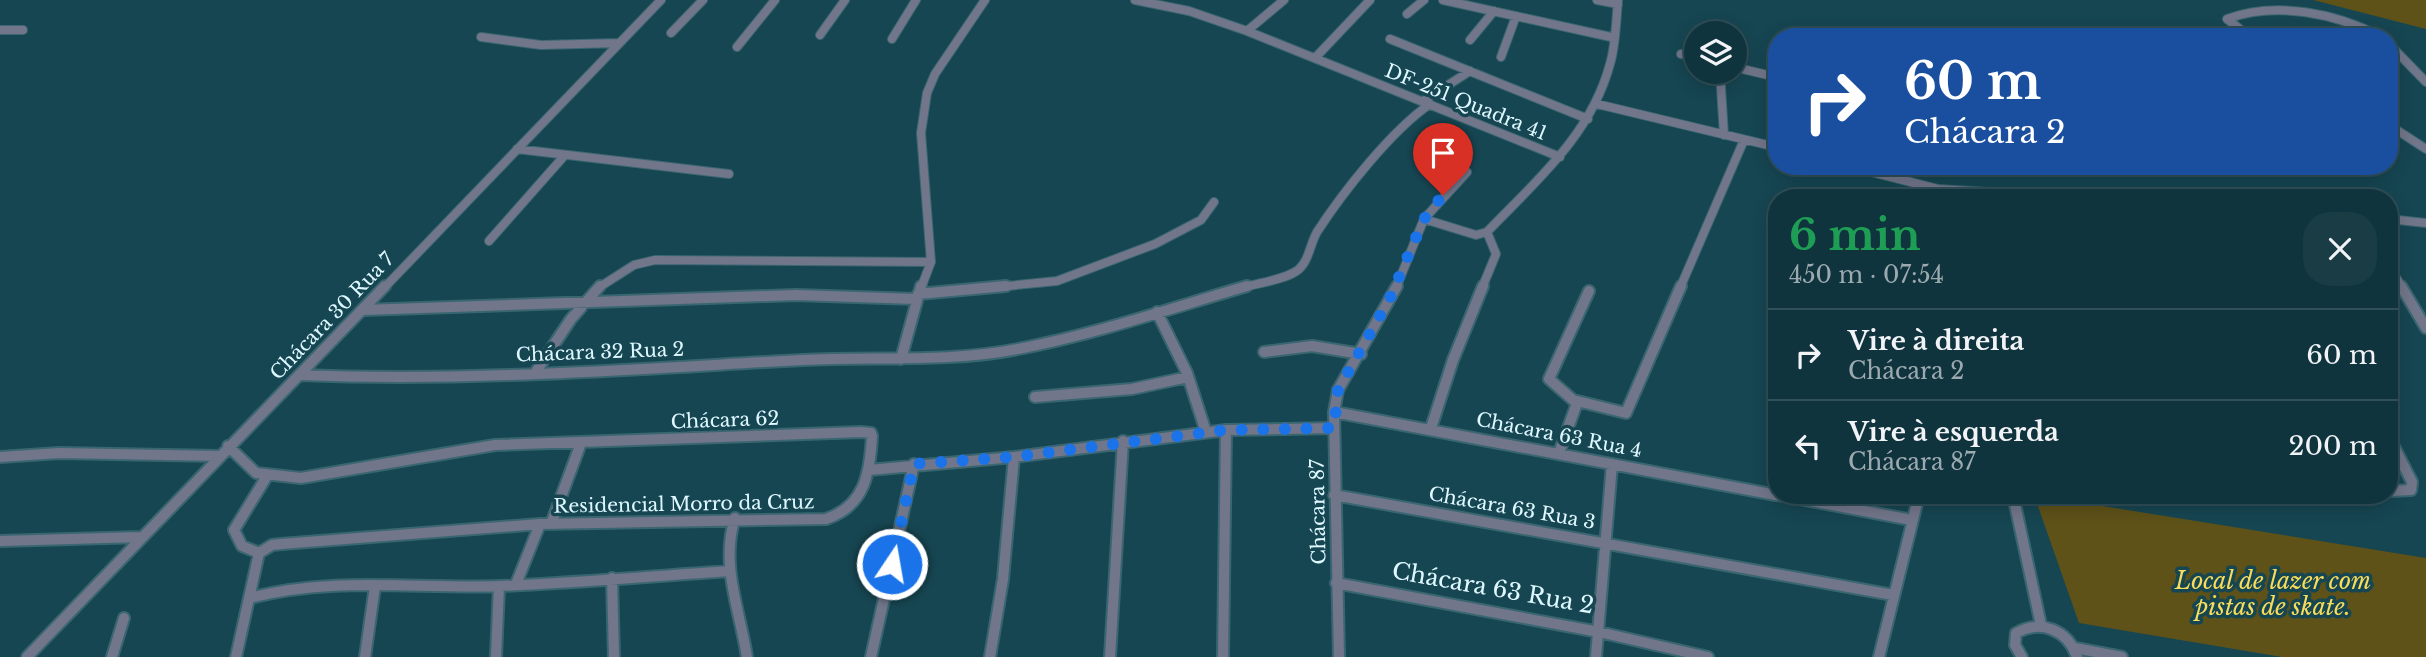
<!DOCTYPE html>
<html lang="pt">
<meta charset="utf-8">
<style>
:root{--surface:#10343e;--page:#193c45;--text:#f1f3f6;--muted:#9caab0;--line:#304f58}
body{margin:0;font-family:"Libre Baskerville",serif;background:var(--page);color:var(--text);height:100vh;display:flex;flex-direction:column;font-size:26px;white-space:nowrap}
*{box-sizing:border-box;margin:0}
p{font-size:23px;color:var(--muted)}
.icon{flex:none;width:38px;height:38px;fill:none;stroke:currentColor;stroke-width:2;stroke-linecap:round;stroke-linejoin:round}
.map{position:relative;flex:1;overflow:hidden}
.panel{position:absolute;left:1768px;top:189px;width:630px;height:315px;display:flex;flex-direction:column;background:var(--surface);border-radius:28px;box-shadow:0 4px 18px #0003,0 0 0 2px var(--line)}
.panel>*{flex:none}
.hud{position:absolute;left:1768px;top:28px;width:630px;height:147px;border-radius:28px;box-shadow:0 4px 18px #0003,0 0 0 2px var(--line);background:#1a4fa0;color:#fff;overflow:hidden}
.controls{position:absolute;left:1684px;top:21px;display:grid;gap:14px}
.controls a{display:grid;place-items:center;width:63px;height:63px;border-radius:50%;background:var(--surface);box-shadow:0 4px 18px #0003,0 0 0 2px var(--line);font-size:35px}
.pin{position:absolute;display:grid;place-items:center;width:60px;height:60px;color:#fff;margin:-72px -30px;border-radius:50% 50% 50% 0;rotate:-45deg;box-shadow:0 0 7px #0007}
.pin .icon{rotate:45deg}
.me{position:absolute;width:77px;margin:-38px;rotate:12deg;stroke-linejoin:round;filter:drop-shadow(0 0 5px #0008)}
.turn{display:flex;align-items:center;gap:24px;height:147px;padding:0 21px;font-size:32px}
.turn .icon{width:91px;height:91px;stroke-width:2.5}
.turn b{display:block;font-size:49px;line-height:60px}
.round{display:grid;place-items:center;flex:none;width:74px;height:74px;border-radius:28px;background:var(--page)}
.overview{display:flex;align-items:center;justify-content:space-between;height:119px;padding:0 21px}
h1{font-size:42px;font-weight:800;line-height:52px;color:#1e9e55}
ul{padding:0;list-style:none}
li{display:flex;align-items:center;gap:21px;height:91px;padding:0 21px;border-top:2px solid var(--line)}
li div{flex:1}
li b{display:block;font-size:26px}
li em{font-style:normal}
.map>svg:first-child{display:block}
.green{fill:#5e5219}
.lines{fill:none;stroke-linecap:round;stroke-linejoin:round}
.street-far1-casing{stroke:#3a6671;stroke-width:10}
.street-casing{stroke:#3a6671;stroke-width:14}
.street-far1{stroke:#72768a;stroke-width:8}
.street{stroke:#72768a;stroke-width:10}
.route{stroke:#1a73e8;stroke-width:12;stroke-dasharray:0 21.6}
.labels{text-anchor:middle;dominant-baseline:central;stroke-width:7;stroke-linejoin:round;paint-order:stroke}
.street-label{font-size:19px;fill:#dff8ff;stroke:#164652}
.near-park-label{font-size:23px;font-style:italic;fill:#f8dc5a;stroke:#164652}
.near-street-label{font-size:23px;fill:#dff8ff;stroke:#164652}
</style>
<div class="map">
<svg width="2426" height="657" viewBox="0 0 2426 657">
<rect width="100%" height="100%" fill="#164652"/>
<!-- green -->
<path class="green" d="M2313,0H2426V29Z
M2034,495L2426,558V657H2282L2079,623Z"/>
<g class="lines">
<!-- street-far1 casing -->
<g class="street-far1-casing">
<path id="street-far1" d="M1135,0L1189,11L1247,31L1560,157
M1443,0L1611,37
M1597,0L1618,4
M1407,14L1424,0
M0,30H23
M1247,31L1284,0
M671,33L703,0
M820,35L845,0
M481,37L541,45L619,43
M2250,37L2227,19C2276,1 2336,13 2381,37
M892,39L916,0
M1390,39L1588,119
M1470,40L1494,11
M2389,44L2426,82
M737,47L775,0
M1681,54L1696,58
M1501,57L1516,16
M1315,58L1370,0
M1734,67L1776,77
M1720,72L1724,135
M1423,101L1470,71
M1597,104L1776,147
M2389,125L2426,149
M517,149L729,174
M1848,166L1938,189L2088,198
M1424,219L1476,235L1487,232L1496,254L1482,288
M2389,219L2426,223
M1487,232C1536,181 1591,135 1610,64C1616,44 1616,21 1618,0
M489,241L565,155
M2389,265L2402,288
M384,288L661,0
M598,288L634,265L655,260L931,262
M921,288L931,262L921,133L927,93L935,74L985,0
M987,288L1057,281L1155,244L1201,220L1214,202
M1242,288C1257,283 1285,280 1298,270C1309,261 1310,244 1317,232C1343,192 1391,131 1430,104
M1396,288L1424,219L1467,172
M1680,288L1744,140"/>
</g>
<!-- street casing -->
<g class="street-casing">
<path id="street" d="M2401,286L2426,328
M1589,291L1549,379L1573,400L1626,413L1681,286
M918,294L1006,286
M363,310L796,295L916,299
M1157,312L1187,373L1206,432
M1264,352L1312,346L1361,354
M901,359L921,286
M535,373L571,319L600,286
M300,375C467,382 635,369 802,360C873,356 948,363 1018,349C1096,334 1172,308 1247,286
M1035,397L1132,389L1188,377
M1334,412L1776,495
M1431,428L1453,360L1483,286
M2389,437L2412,482L2411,490L2389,491
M228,446L256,473L301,478L495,445L861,432L871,433L872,436C870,473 865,506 826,519L540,524L281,544L272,545L259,553
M1559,453L1577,403
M0,457L59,453L219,456
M869,470L1014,457L1226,430L1334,428
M1334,495L1893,595
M1779,495L1912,520
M2013,495L2041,625
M735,518C720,564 740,611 747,657
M551,524L581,443
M0,541L141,537
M259,553L242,546L234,530L267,476
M612,578L614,657
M1336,583L1599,632L1708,657
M516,584L540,524
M250,598C332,576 416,589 500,586C577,583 654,576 730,571
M2075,648L2122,657
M27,657L385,286
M112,657L124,618
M236,657L259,553
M365,657L375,586
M496,657L499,586
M871,657L914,464
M990,657L1003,579L1014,457
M1110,657L1123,441
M1223,657L1226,430
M1339,657L1334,412L1338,390L1397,286
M1596,657L1612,464
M1879,657L1919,495
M2022,657L2015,645L2016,633C2041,619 2068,630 2077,657"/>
</g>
<!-- street-far1 -->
<use href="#street-far1" class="street-far1"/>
<!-- street -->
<use href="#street" class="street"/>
</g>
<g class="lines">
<!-- route -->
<path class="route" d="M892,564L914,464L1013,457L1226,430L1334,428L1338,390L1390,298L1424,219L1443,195"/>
</g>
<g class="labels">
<!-- street labels -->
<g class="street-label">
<text transform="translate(1466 102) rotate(22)">DF-251 Quadra 41</text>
<text transform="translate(332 316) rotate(-46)">Chácara 30 Rua 7</text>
<text transform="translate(600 352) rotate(-2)">Chácara 32 Rua 2</text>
<text transform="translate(725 420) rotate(-2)">Chácara 62</text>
<text transform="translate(1559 435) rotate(11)">Chácara 63 Rua 4</text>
<text transform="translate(684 504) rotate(-1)">Residencial Morro da Cruz</text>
<text transform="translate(1512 508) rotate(10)">Chácara 63 Rua 3</text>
<text transform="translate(1318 512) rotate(-91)">Chácara 87</text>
</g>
<!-- near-park labels -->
<g class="near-park-label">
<text x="2273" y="581">Local de lazer com<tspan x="2273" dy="26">pistas de skate.</tspan></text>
</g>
<!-- near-street labels -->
<g class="near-street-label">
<text transform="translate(1493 588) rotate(10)">Chácara 63 Rua 2</text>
</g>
</g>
</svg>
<div class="controls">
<a><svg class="icon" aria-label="layers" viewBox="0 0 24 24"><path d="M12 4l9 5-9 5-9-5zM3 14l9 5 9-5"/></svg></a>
</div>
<div class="pin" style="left:1443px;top:195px;background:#d93025"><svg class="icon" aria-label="arrive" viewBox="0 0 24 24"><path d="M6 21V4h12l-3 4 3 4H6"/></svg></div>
<svg class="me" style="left:892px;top:564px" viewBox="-20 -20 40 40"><circle r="17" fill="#1a73e8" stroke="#fff" stroke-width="3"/><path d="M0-11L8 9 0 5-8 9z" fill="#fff"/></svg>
<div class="hud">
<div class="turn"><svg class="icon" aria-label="right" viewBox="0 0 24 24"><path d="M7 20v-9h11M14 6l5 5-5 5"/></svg><div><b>60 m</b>Chácara 2</div></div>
</div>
<section class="panel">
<div class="overview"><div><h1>6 min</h1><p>450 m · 07:54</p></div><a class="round"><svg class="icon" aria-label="close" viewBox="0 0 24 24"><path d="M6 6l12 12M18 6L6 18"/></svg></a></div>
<ul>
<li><svg class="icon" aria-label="right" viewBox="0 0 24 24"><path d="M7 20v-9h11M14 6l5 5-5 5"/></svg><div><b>Vire à direita</b><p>Chácara 2</p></div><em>60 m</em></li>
<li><svg class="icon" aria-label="left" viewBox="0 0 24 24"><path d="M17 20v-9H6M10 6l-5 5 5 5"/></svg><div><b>Vire à esquerda</b><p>Chácara 87</p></div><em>200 m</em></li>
</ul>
</section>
</div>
